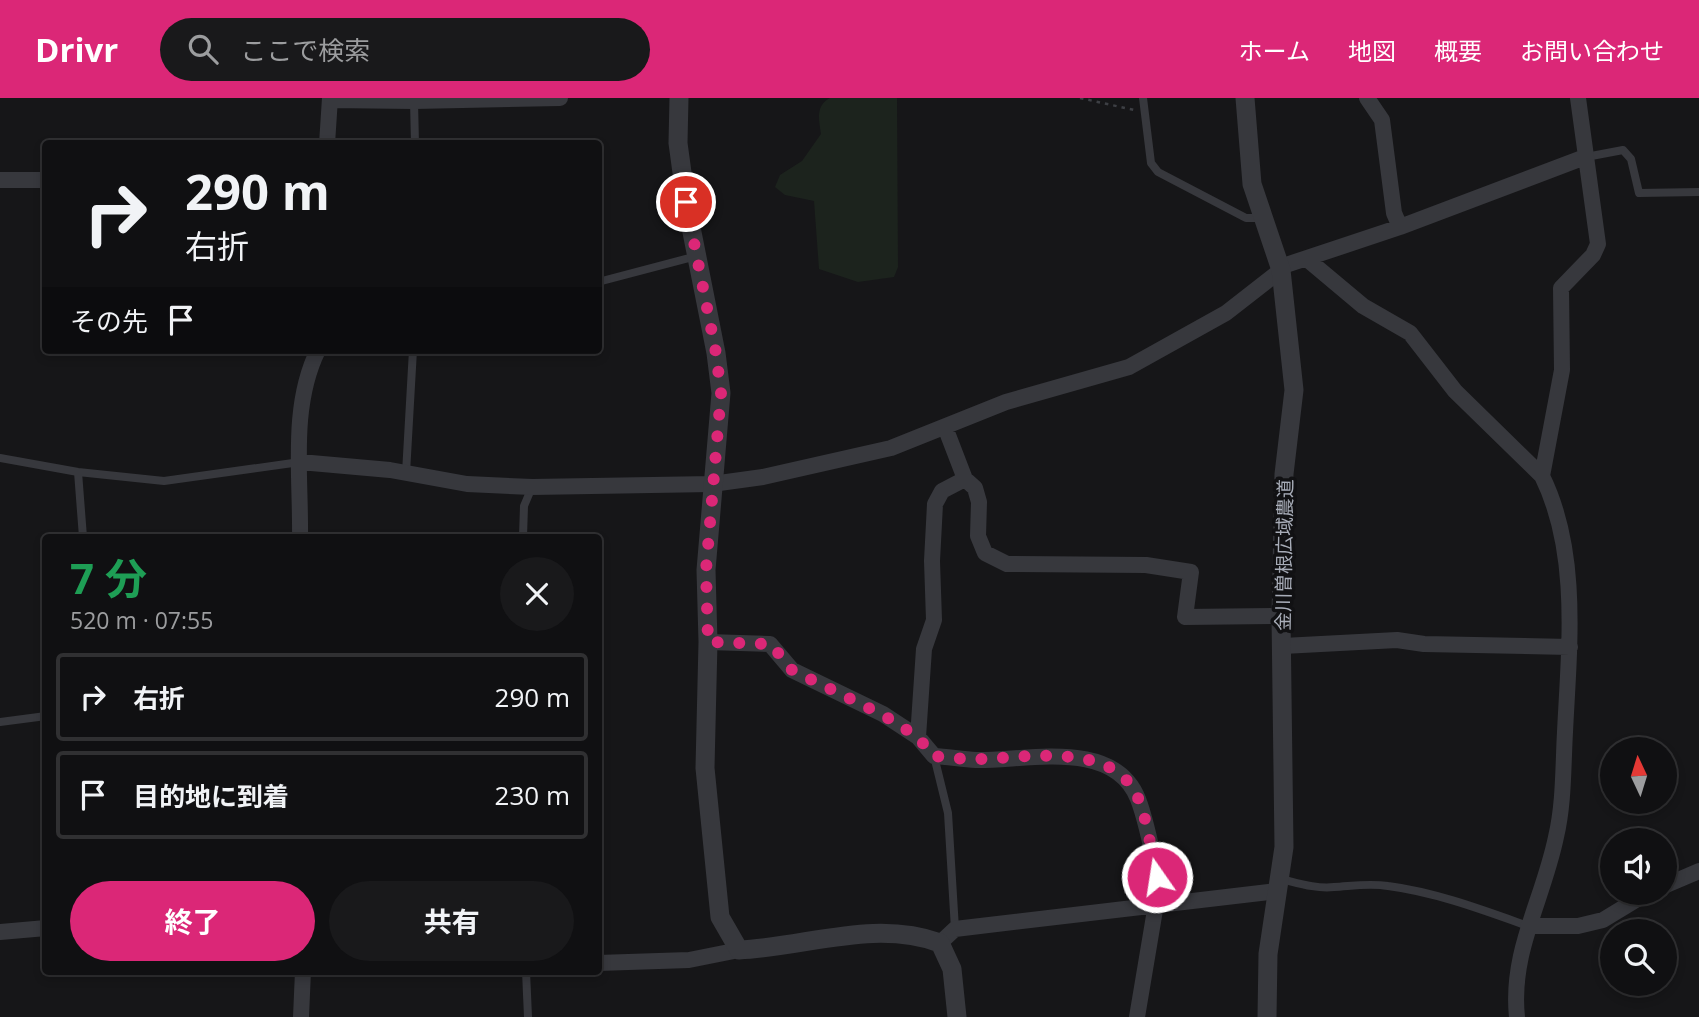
<!DOCTYPE html>
<html lang="ja">
<meta charset="utf-8">
<style>
:root{--surface:#101012;--page:#19191b;--text:#f1f3f6;--muted:#9c9d9f;--line:#303032;--accent:#db2777}
body{margin:0;font-family:"Open Sans","Noto Sans JP",sans-serif;background:var(--page);color:var(--text);height:100vh;display:flex;flex-direction:column;font-size:26px;white-space:nowrap}
*{box-sizing:border-box;margin:0}
p{font-size:23px;color:var(--muted)}
.icon{flex:none;width:38px;height:38px;fill:none;stroke:currentColor;stroke-width:2;stroke-linecap:round;stroke-linejoin:round}
.map{position:relative;flex:1;overflow:hidden}
.panel{position:absolute;left:42px;top:436px;width:560px;height:441px;display:flex;flex-direction:column;background:var(--surface);border-radius:7px;box-shadow:0 4px 10px #0003,0 0 0 2px var(--line)}
.panel>*{flex:none}
.banner{position:absolute;left:42px;top:42px;width:560px;height:214px;border-radius:7px;box-shadow:0 4px 10px #0003,0 0 0 2px var(--line);background:#101012;color:var(--text);overflow:hidden}
.needle{width:46px;rotate:356deg}
.controls{position:absolute;left:1600px;top:639px;display:grid;gap:14px}
.controls a{display:grid;place-items:center;width:77px;height:77px;border-radius:50%;background:var(--surface);box-shadow:0 4px 10px #0003,0 0 0 2px var(--line);font-size:35px}
.pin{position:absolute;display:grid;place-items:center;width:60px;height:60px;color:#fff;margin:-30px;border:4px solid #fff;border-radius:50%;box-shadow:0 2px 7px #0007}
.me{position:absolute;width:77px;margin:-38px;rotate:347deg;stroke-linejoin:round;filter:drop-shadow(0 0 5px #0008)}
.turn{display:flex;align-items:center;gap:24px;height:147px;padding:0 28px;font-size:32px}
.turn .icon{width:91px;height:91px;stroke-width:2.5}
.turn b{display:block;font-size:49px;line-height:60px}
.then{display:flex;align-items:center;height:66px;padding:0 28px;background:#0003;gap:14px;font-size:26px}
.round{display:grid;place-items:center;flex:none;width:74px;height:74px;border-radius:37px;background:var(--page)}
.head{display:flex;align-items:center;justify-content:space-between;height:119px;padding:0 28px}
h1{font-size:42px;font-weight:700;line-height:52px;color:#1e9e55}
.action{display:flex;gap:14px;margin-top:auto;padding:14px 28px}
.action a{flex:1;height:80px;border-radius:42px;background:var(--accent);color:#fff;font-size:28px;font-weight:700;line-height:80px;text-align:center}
.action a+a{background:var(--page);color:var(--text)}
ul{padding:0;list-style:none}
li{display:flex;align-items:center;gap:21px;height:88px;margin:0 14px 10px;padding:0 14px;border:4px solid var(--line);border-radius:7px}
li div{flex:1}
li b{display:block;font-size:26px}
li em{font-style:normal}
header{display:flex;align-items:center;gap:42px;box-sizing:border-box;height:98px;padding:0 35px;background:var(--accent);color:#fff}
header strong{font-size:33px}
nav{display:flex;gap:38px;margin-inline-start:auto;font-size:24px}
.search{width:490px;height:63px;background:var(--page);display:flex;align-items:center;gap:18px;box-sizing:border-box;padding:0 24px;border-radius:38px;color:var(--muted);font-size:26px}
.map>svg:first-child{display:block}
.green{fill:#1c231d}
.lines{fill:none;stroke-linecap:round;stroke-linejoin:round}
.path{stroke:#3d3f44;stroke-width:2.5;stroke-dasharray:3.5 5;stroke-linecap:butt}
.service{stroke:#37383d;stroke-width:8}
.minor{stroke:#37383d;stroke-width:16}
.tertiary{stroke:#37383d;stroke-width:19}
.route{stroke:#db2777;stroke-width:12;stroke-dasharray:0 21.6}
.labels{text-anchor:middle;dominant-baseline:central;stroke-width:7;stroke-linejoin:round;paint-order:stroke}
.street-label{font-size:19px;fill:#a8adb8;stroke:#111113}
</style>
<header>
<strong>Drivr</strong>
<div class="search"><svg class="icon" aria-label="search" viewBox="0 0 24 24"><circle cx="10" cy="10" r="6"/><path d="M15 15l6 6"/></svg>ここで検索</div>
<nav><a>ホーム</a><a>地図</a><a>概要</a><a>お問い合わせ</a></nav>
</header>
<div class="map">
<svg width="1699" height="919" viewBox="0 0 1699 919">
<rect width="100%" height="100%" fill="#161618"/>
<!-- green -->
<path class="green" d="M830,0H897L898,169L894,179L858,184L819,171L814,103L785,97L775,89L780,77L802,63L821,36C819,22 815,8 830,0Z"/>
<g class="lines">
<!-- path -->
<path class="path" d="M1080,0L1134,12"/>
<!-- service -->
<path class="service" d="M1143,0L1151,65L1158,74L1246,120H1262
M414,3L415,46
M1586,59L1623,52L1631,61L1639,95L1699,94
M598,184L697,158
M0,360L78,374L164,383L300,364
M78,374L83,439
M406,375L413,252
M523,439L524,408L532,389
M0,624L46,618
M934,658L948,715L955,831
M1281,781C1298,785 1316,791 1334,789C1352,788 1369,785 1388,788C1435,794 1483,812 1528,828
M526,873L528,919"/>
<!-- minor -->
<path class="minor" d="M1367,0L1382,22L1394,115L1400,129
M330,2L414,3L560,0
M327,46L330,0
M0,82H46
M1307,161L1363,208L1410,235L1455,293L1542,378
M1280,169L1400,129L1585,59
M945,329L965,381L975,390L979,404L978,438L985,455L1007,466L1146,467L1191,474L1185,519L1281,518
M300,364L390,372L467,386L532,389L712,386L763,379L891,350L1006,304L1129,269L1226,215L1281,172
M300,439C301,377 290,309 318,252
M708,544L770,546L792,572L883,616L918,639L934,658C948,659 962,661 976,662C1026,663 1114,640 1138,701C1149,729 1156,775 1163,805
M1283,548L1397,542L1424,546L1570,549
M918,639L924,551L934,522L932,463L935,406L942,393L965,381
M1664,788L1699,773
M1528,828H1578L1603,822L1649,794
M0,834L46,830
M940,845L955,831L1277,793
M598,865L689,862L739,852
M301,919L303,873
M1137,919L1156,806
M1517,919C1510,854 1543,802 1556,739C1564,705 1563,669 1565,634C1569,550 1580,455 1542,378L1562,272L1561,190L1593,157L1598,146L1578,0"/>
<!-- tertiary -->
<path class="tertiary" d="M679,0L678,45L686,104L716,255L721,295L706,472L708,544L705,670L720,819L739,852C807,849 874,821 940,845L952,871L957,919
M1245,0L1252,86L1281,172L1294,292L1284,376L1281,518L1284,749L1268,856L1267,919"/>
</g>
<g class="lines">
<!-- route -->
<path class="route" d="M686,104L716,255L721,295L706,472L708,544L771,546L792,572L883,617L918,639L933,658C949,659 966,662 982,661C1029,659 1115,644 1138,700C1148,724 1151,754 1157,779"/>
</g>
<g class="labels">
<!-- street labels -->
<g class="street-label">
<text transform="translate(1284 457) rotate(-89)">金川曽根広域農道</text>
</g>
</g>
</svg>
<div class="controls">
<a><svg class="needle" viewBox="-14 -14 28 28"><path d="M0-13l5 13h-10z" fill="#e53935"/><path d="M0 13l5-13h-10z" fill="#9c9d9f"/></svg></a>
<a><svg class="icon" aria-label="sound" viewBox="0 0 24 24"><path d="M4 9h4l5-4v14l-5-4H4zM17 9q2 3 0 6"/></svg></a>
<a><svg class="icon" aria-label="search" viewBox="0 0 24 24"><circle cx="10" cy="10" r="6"/><path d="M15 15l6 6"/></svg></a>
</div>
<div class="pin" style="left:686px;top:104px;background:#d93025"><svg class="icon" aria-label="arrive" viewBox="0 0 24 24"><path d="M6 21V4h12l-3 4 3 4H6"/></svg></div>
<svg class="me" style="left:1157px;top:779px" viewBox="-20 -20 40 40"><circle r="17" fill="#db2777" stroke="#fff" stroke-width="3"/><path d="M0-11L8 9 0 5-8 9z" fill="#fff"/></svg>
<div class="banner">
<div class="turn"><svg class="icon" aria-label="right" viewBox="0 0 24 24"><path d="M7 20v-9h11M14 6l5 5-5 5"/></svg><div><b>290 m</b>右折</div></div>
<div class="then">その先<svg class="icon" aria-label="arrive" viewBox="0 0 24 24"><path d="M6 21V4h12l-3 4 3 4H6"/></svg></div>
</div>
<section class="panel">
<div class="head"><div><h1>7 分</h1><p>520 m · 07:55</p></div><a class="round"><svg class="icon" aria-label="close" viewBox="0 0 24 24"><path d="M6 6l12 12M18 6L6 18"/></svg></a></div>
<ul>
<li><svg class="icon" aria-label="right" viewBox="0 0 24 24"><path d="M7 20v-9h11M14 6l5 5-5 5"/></svg><div><b>右折</b></div><em>290 m</em></li>
<li><svg class="icon" aria-label="arrive" viewBox="0 0 24 24"><path d="M6 21V4h12l-3 4 3 4H6"/></svg><div><b>目的地に到着</b></div><em>230 m</em></li>
</ul>
<div class="action"><a>終了</a><a>共有</a></div>
</section>
</div>
